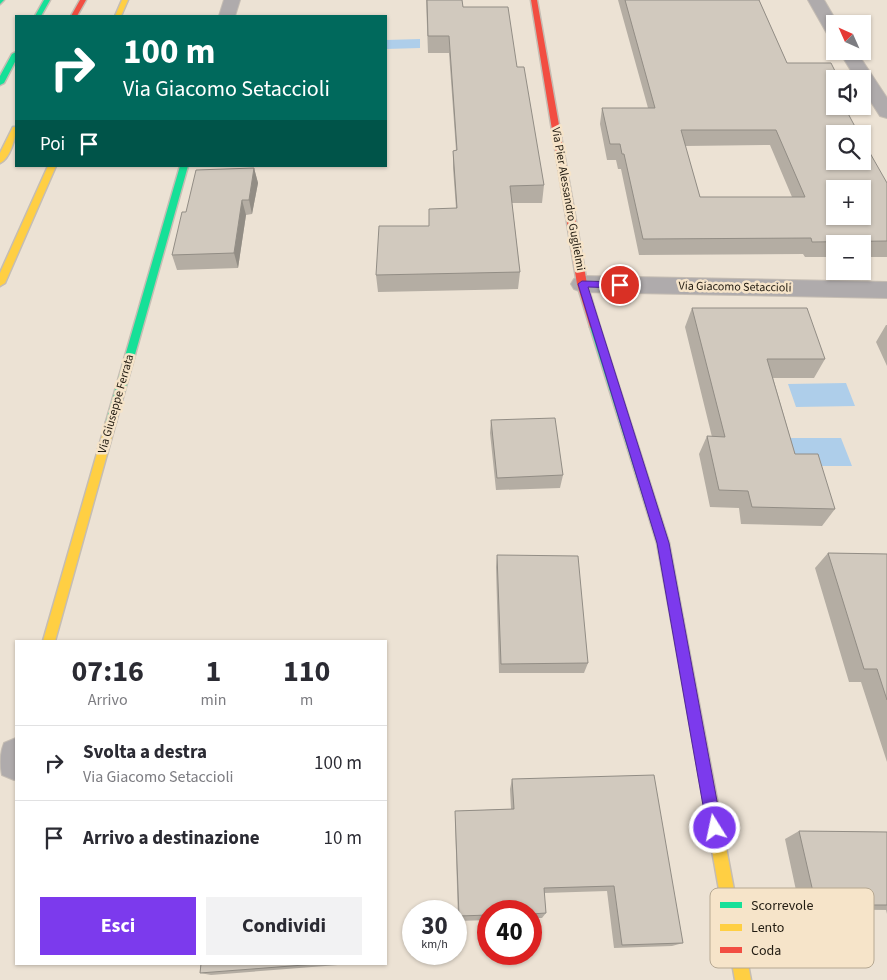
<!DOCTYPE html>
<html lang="it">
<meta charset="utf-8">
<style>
:root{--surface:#fff;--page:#f2f2f3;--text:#2b2b33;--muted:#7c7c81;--line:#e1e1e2;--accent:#7c3aed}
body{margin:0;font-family:"Source Sans 3",sans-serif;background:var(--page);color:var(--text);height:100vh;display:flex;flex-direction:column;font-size:19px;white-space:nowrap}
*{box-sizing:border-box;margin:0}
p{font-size:16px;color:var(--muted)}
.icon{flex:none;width:28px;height:28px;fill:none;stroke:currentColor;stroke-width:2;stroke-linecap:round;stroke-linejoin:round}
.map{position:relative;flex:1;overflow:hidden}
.side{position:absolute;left:15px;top:640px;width:372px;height:325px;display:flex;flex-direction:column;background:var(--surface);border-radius:0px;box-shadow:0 1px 4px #0004}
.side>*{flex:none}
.guide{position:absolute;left:15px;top:15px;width:372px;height:152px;border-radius:0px;box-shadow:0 1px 4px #0004;background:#00695c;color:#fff;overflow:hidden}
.needle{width:32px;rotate:315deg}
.controls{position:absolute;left:826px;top:15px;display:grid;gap:10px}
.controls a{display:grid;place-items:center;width:45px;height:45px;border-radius:0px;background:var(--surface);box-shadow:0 1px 4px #0004;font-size:25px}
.speed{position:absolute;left:402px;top:900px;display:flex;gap:10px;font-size:25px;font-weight:700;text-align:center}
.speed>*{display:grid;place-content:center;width:65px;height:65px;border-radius:50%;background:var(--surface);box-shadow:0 1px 4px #0004;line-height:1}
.speed small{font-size:12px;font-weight:400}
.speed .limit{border:8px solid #d22;background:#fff;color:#111}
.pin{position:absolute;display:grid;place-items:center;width:42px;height:42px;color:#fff;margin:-21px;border:2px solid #fff;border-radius:50%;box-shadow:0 1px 5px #0007}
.me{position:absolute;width:55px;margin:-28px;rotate:350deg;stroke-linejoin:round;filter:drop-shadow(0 0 4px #0008)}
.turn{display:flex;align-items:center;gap:18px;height:105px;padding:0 25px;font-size:22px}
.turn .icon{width:65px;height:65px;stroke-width:2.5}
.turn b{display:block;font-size:35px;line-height:42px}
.then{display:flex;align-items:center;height:48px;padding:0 25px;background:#0003;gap:10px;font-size:19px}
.eta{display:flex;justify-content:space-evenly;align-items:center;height:85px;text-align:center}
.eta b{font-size:30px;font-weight:700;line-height:35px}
.action{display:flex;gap:10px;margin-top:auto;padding:10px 25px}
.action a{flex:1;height:58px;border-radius:0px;background:var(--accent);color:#fff;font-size:20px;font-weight:700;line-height:58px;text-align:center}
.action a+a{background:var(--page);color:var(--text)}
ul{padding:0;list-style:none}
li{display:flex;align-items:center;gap:15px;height:75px;padding:0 25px;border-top:1px solid var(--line)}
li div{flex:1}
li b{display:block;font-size:19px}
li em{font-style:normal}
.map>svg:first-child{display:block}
.water{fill:#aeceea}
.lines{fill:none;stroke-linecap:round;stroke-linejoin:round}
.street-casing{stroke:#c5bdb3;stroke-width:2}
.fast-casing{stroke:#c5bdb3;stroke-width:3}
.slow-casing{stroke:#c5bdb3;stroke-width:3}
.jam-casing{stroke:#c5bdb3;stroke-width:3}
.street{fill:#afabac;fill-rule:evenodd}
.fast{fill:#16e098;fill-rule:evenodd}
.slow{fill:#ffcf43;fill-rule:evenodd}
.jam{fill:#f24e42;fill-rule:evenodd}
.wall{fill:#b4ada3;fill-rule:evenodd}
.shaded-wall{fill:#928d85}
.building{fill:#d1c9be;stroke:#928d85;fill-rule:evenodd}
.route{fill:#7c3aed;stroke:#51269a}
.labels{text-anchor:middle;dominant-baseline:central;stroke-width:5;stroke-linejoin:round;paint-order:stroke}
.street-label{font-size:12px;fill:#211b11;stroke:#f6e4c9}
.key{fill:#f6e4c9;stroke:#b6a892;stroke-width:1}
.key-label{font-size:14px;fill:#211b11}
</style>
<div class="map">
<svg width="887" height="980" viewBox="0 0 887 980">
<rect width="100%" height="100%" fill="#ece2d4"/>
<!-- water -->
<path class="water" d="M420,39V48L386,49V40Z
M846,383L855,406L796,407L788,384Z
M782,438H841L852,466H791Z"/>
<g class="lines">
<!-- street casing -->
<g class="street-casing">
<path id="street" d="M224,0H240L235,16H219Z
M808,0H824L838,24H835V38L829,37Z
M839,51H856L887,98V118L880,116L862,88V79H856Z
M582,276L887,282V298L582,292L574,289L571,284L574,279Z
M16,738V779L14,780L2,775C0,765 0,753 4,743Z"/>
</g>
<!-- fast casing -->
<g class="fast-casing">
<path id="fast" d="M0,0H4L0,4Z
M44,0H50L41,16H35Z
M16,52V60L4,83L0,85V76L12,54Z
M180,166H188L116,422L111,426L106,422Z
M595,324L600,327L669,543L683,619L681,623L677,625L673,623L671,619L657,543L590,327Z"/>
</g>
<!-- slow casing -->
<g class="slow-casing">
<path id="slow" d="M122,0H128L121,16H115Z
M13,127H16C16,137 10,159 0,163V153Z
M48,166H56L5,283L0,286V273Z
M111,418L116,422L55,641H43L106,422Z
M677,613L681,615L683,619L751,980H735L671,619L673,615Z"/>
</g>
<!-- jam casing -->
<g class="jam-casing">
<path id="jam" d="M80,0H86L77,16H71Z
M531,0H537L587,284L600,327L595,330L590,327L577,284Z"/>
</g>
<!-- street -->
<use href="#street" class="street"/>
<!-- fast -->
<use href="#fast" class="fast"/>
<!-- slow -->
<use href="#slow" class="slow"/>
<!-- jam -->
<use href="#jam" class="jam"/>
</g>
<!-- wall -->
<path class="wall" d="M426,0H462L463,7L517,67L544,185L542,203H512L520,272L518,289L378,292L376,275L429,226L456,208L453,168V151L456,150L449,53H428Z
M618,0H759L787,63L835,106L887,183V257H862V244H835V257H805L803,254L639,255L621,169H618L616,160H607L600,124L602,108H648ZM770,145L792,197H700L685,146Z
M254,168L258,183L252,214L246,215L238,268L177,270L172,255Z
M692,308L825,359L814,378H773L795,454L835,509L822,526L741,524L739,508L710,507L699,454L707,436L712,437L685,327Z
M886,325H887V366L876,342Z
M491,420L563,475L560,488L496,490L490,433Z
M828,553L887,554V762L861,682H849L815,568Z
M497,555L588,663L584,673H499L496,567Z
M512,779L683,943L672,946L614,948L607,891L544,893L546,913L542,918H531V911H489V920L458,921L455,819V811L511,809L510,789Z
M799,831L887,832V914L886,910L800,909L785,839Z
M201,964H338V965L211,975L200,973Z"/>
<!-- shaded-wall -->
<path class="shaded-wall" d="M254,168L258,183L252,214L249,200Z
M242,200L246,215L238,268L234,253Z"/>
<!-- building -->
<path class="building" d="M427,0H462L463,7H508L517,67H524L544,185L510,186L520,272L376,275L379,226H429V209L457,208L453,151L457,150L449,36H428Z
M625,0H759L787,63H831L839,79H835V106H844L859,134H835V161H862V139L887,183V241L812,242L811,238L643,239L624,154H622L620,144H610L602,108H655ZM681,130H776L805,197H700ZM835,189H862V216H835Z
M254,168L249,200H242L234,253L172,255L182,212H186L196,170Z
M692,308H807L825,359H767L795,454H818L835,509L752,507L748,491L719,490L707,436L725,437Z
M555,418L563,475L497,478L491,420Z
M828,553L887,554V700L877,669H864Z
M497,555L578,556L588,663L501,664Z
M654,775L683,943L622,945L614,886L544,888L546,913L531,914V911H489V915L459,916L455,811L514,809L512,779Z
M799,831L887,832V905H816Z
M201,964H317L200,973Z"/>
<!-- route -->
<path class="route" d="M582,281L620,282L625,285L620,288L588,287L669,543L722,828L720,833L715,835L710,833L707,828L657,543L578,284Z"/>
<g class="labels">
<!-- street labels -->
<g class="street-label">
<text transform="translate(568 199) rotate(80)">Via Pier Alessandro Guglielmi</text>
<text transform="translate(735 287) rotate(1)">Via Giacomo Setaccioli</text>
<text transform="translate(116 404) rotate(-74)">Via Giuseppe Ferrata</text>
</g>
</g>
<!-- legend -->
<rect x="710" y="888" width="164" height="80" rx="8" class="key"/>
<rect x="720" y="902" width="22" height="6" fill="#16e098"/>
<rect x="720" y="924" width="22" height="7" fill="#ffcf43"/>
<rect x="720" y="947" width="22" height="6" fill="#f24e42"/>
<g class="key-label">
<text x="751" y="910">Scorrevole</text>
<text x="751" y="932">Lento</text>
<text x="751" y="955">Coda</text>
</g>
</svg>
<div class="controls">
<a><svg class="needle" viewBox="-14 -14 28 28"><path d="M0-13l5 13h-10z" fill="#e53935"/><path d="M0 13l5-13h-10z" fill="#7c7c81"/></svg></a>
<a><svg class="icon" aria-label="sound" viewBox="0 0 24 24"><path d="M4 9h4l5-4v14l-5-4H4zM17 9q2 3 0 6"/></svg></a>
<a><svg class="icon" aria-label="search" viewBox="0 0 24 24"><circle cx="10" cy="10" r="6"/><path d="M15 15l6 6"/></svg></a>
<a>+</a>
<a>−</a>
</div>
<div class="speed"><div>30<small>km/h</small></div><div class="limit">40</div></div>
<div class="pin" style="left:620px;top:285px;background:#d93025"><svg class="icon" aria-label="arrive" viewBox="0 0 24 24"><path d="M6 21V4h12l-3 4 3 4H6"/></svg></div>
<svg class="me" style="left:715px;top:828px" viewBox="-20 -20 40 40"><circle r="17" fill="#7c3aed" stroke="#fff" stroke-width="3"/><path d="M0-11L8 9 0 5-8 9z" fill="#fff"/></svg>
<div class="guide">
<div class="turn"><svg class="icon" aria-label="right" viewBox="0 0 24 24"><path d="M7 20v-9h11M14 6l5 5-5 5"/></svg><div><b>100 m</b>Via Giacomo Setaccioli</div></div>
<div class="then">Poi<svg class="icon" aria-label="arrive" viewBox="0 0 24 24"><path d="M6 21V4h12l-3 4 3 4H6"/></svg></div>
</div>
<section class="side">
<div class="eta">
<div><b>07:16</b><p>Arrivo</p></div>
<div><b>1</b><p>min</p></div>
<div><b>110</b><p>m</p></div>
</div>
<ul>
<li><svg class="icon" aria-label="right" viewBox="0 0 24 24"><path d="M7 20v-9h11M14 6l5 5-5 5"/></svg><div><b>Svolta a destra</b><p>Via Giacomo Setaccioli</p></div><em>100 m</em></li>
<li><svg class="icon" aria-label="arrive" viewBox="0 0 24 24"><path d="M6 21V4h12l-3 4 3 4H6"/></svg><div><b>Arrivo a destinazione</b></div><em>10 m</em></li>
</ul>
<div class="action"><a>Esci</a><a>Condividi</a></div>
</section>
</div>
